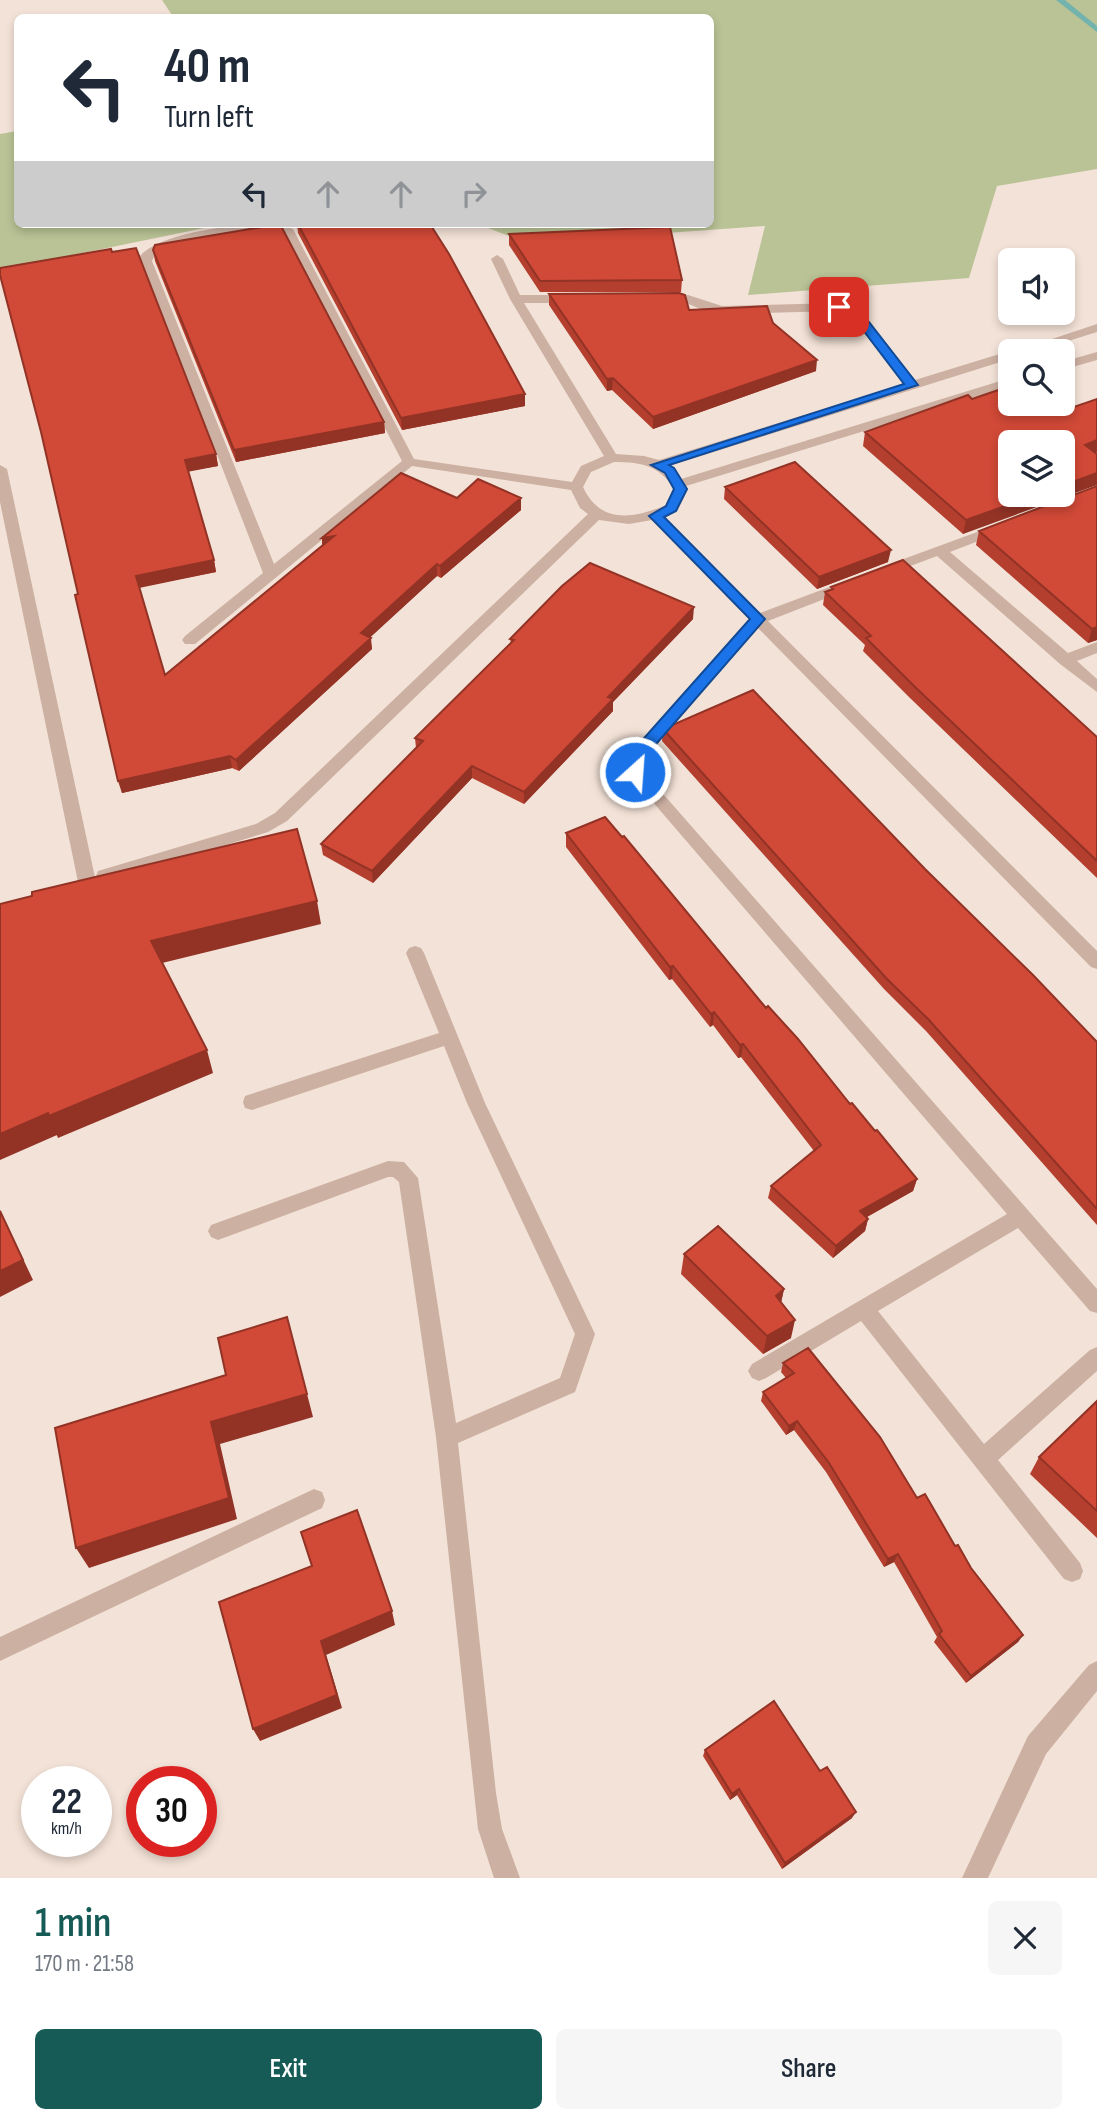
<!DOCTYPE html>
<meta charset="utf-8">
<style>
:root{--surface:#fff;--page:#f6f6f7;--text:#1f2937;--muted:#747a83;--accent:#175b57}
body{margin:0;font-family:"Sofia Sans Condensed",sans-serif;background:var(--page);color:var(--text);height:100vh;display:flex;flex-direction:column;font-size:26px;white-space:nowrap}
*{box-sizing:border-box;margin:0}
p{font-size:23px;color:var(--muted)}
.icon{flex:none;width:38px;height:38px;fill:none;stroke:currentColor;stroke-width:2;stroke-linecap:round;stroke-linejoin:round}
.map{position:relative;height:1878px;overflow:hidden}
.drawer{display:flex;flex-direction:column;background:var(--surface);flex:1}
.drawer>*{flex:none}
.guide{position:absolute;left:14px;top:14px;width:700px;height:214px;border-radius:10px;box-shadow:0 4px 10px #0003;background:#fff;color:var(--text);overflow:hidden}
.controls{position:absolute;left:998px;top:248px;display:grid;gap:14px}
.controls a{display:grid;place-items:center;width:77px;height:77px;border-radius:10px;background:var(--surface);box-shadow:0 4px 10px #0003;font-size:35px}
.speed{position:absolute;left:21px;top:1766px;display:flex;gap:14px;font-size:35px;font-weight:700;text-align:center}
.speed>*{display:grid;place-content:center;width:91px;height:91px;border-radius:50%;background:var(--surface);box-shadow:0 4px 10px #0003;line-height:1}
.speed small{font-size:18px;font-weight:400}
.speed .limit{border:10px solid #d22;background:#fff;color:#111}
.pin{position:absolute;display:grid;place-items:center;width:60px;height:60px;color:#fff;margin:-30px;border-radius:14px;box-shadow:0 4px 10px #0006}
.me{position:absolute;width:77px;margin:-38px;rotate:26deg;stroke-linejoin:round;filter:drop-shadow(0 0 5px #0008)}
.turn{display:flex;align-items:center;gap:24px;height:147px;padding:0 35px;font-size:32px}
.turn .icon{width:91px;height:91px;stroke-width:2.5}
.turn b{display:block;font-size:49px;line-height:60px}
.lanes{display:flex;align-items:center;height:66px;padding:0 35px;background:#0003;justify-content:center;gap:35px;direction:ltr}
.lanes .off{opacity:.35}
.round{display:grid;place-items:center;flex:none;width:74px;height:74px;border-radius:10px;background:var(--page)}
.overview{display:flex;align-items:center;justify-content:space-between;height:119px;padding:0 35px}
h1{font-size:42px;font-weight:600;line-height:52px;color:var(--accent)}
.action{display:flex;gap:14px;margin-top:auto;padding:14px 35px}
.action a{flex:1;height:80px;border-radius:10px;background:var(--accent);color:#fff;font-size:28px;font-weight:600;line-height:80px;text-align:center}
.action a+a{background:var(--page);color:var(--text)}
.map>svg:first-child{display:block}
.green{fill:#bac396}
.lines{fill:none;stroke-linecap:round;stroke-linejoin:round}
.stream{fill:#73b3ad;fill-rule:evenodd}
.street{fill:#ccb0a2;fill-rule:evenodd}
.wall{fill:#b43f2f}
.shaded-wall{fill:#923326}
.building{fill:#d14937;stroke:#923326;stroke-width:2}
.route{fill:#1a73e8;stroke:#114b97;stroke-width:2}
</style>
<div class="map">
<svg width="1097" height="1878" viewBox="0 0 1097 1878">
<rect width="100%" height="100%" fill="#f3e2d7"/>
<!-- green -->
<path class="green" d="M162,0H1097V169L997,186L969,278L748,295L765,226L527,243L478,224H710V18H174Z
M17,131L18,224H224L0,270V134Z"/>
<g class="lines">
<!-- stream -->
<path class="stream" d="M1056,0H1065L1097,26V32Z"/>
<!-- street -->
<path class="street" d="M253,224L287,226L293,229L414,459L572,482L581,466L604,456L510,299L491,259L497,255L503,259L520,295H572L578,299L572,303H524L616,454L644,456L659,460L904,384L850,314L839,311L722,314L708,312L686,303L659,301V295H688L722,306L839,303L858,308L915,380L1006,352H1012H1010V359L669,466L681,479L1010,378V386L686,486L688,489L677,511L664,516L760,613L840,583H850L852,586L850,589L768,621L1097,951V969L1091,967L758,628L643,759V771L1097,1289V1313L1090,1311L1018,1228L878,1311L984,1444L1090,1350L1097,1347V1371L998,1460L1080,1563L1083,1571L1080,1579L1072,1582L1064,1579L861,1321L766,1378L759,1381L752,1378L748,1371L752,1364L1007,1214L627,772L629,754L749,619L652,520L629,524L599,520L287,821L268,832L104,882L98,881L96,876L98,871L256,824L275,813L588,514L580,508L571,490L412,466L195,644H185L182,640L185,636L263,573L140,256C159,234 225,226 253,224ZM255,231L283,232L402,461L274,564L152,261L156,252L201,239ZM614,462C641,462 659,465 674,489L666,505C633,519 600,524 583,487L591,472Z
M1097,324V332L1033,352H1013Z
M1097,352V360L1062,370V362Z
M0,465L7,469L96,882L93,887H81L78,882L0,502Z
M999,524L1006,528L1004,531L950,552L1068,653L1097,642V653L1077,661L1097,679V692L1060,664L937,556L884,576L877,571L879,568Z
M415,946L421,948L424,953L485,1103L595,1334L575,1392L458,1443L496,1793L502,1829L520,1878H494L478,1829L436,1437L399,1182L393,1177H388L218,1240L211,1237L208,1231L211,1225L388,1161L404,1162L418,1178L456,1423L560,1378L575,1334L467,1103L444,1046L252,1110L245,1108L243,1102L245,1096L439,1033L406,953L409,948Z
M314,1489L322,1492L325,1500L322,1508L0,1661V1637Z
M1097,1661V1691L1046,1754L988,1878H962L1028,1736L1089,1665Z"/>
</g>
<!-- wall -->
<path class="wall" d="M297,224H430L525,406L402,430L298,233Z
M509,234L682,280L681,292H540L509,245Z
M153,250L384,422L385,433L236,462L155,261Z
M549,294L689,310L773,323L816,371L653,429L612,390L607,391L549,305Z
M972,399L1074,407L1097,399V452L963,534L863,446L865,432Z
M41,432L216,454L218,466L188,471L214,560L216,572L139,587L165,675L322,545V538L457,498H521V510L441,578L437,576L370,637L372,649L239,771L232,768L122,793L78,594Z
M1097,486V640L1088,643L976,545L979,531Z
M725,487L888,562L817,589L724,499Z
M831,587L1097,737V878L910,698L863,651L865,645L823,605L825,592L831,590Z
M693,619L613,702V711L524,804L472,778L373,883L323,855L321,844L416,748L415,738L511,643L510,639Z
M663,729L925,869L1097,1042V1225L926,1031L884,989L662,741Z
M566,833L766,1008L917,1179L913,1191L867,1217L868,1219L865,1231L833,1258L768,1198L771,1186L814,1151L741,1057L738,1058L713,1025L710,1027L672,979L669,980L566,847Z
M684,1254L784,1289L781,1302L791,1338L763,1354L681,1274Z
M783,1363L917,1498L1023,1635L1018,1642L966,1683L934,1642L937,1637L894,1562L884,1567L826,1472L794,1430L786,1435L761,1401L763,1392L786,1378L781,1372Z
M1097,1401V1538L1030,1474L1039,1457Z
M705,1750L820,1771L852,1818L782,1869L737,1795L730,1800L703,1756Z"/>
<!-- shaded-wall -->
<path class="shaded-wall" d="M817,360L816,371L653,429V417Z
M613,378L612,390L607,391V379Z
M525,394V406L402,430L401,418Z
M384,422L385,433L236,462L234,450Z
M1097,440V452L1081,459L1085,445Z
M216,454L218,466L187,472L185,460Z
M1097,473V485L963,534L966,520L1036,495H1062V486Z
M521,498V510L441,578L440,566Z
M334,536L323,550L322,538Z
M891,550L888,562L817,589L819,577Z
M214,560L216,572L139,588L136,576Z
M437,564V576L362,645L361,633Z
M694,607L693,619L613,702V711L524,804V792L608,697Z
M1097,627V640L1088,643L1092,629Z
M371,638L372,649L239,771L236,760Z
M230,756L232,768L122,793L118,781Z
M472,766V778L373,883L372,871Z
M317,901L321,924L158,964L151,941Z
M673,966L672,979L669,980L670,967Z
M714,1012L713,1025L710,1027L711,1014Z
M743,1044L741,1057L738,1058L740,1045Z
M207,1050L213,1073L58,1138L49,1116Z
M48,1113L57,1135L0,1160V1134Z
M917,1179L913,1191L856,1223L860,1211Z
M0,1210L33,1280L0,1297Z
M868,1219L865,1231L833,1258L836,1246Z
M784,1289L780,1308L776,1296Z
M287,1317L313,1417L220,1444L237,1519L89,1568L76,1548L211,1422Z
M795,1320L791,1338L763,1354L767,1336Z
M797,1421L794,1430L786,1435L789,1426Z
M898,1554L894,1562L884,1567L888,1559Z
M392,1611L395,1625L326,1655L342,1708L260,1741L253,1729L321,1641Z
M1023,1635L1018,1642L966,1683L971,1676Z
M739,1789L737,1795L730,1800L732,1794Z
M856,1812L852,1818L782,1869L785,1863Z"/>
<!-- building -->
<path class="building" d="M280,224L384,422L234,450L153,250L155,245Z
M298,224H430L449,254L525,394L401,418Z
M670,227L682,280L540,281L509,234Z
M136,248L216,454L185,460L214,560L136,576L165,675L334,536L322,538L401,473L457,498L478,479L521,498L440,566L437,564L361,633L371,638L236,760L230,756L118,781L75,595L78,594L41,432L0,275V268L111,249L112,252Z
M679,293L685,295L689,310L767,306L773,323L817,360L653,417L613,378L607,379L549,294Z
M1010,386V404H1062V399L1074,407L1097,399V440L1085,445L1097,454V473L1062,486V443H1010V495H1036L966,520L865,432L968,395L972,399Z
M795,462L891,550L819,577L725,487Z
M1097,486V627L1092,629L979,531Z
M903,560L1097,737V861L913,685L866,638L871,636L825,592L833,589L831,587Z
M590,563L694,607L608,697L613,699L524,792L472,766L372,871L321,844L423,741L415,738L514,640L510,639L562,586Z
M753,690L925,869L1033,975L1097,1042V1209L929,1020L886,978L663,729Z
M605,817L622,837L624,836L766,1008L768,1006L798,1039L850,1104L852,1103L875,1131L877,1130L917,1179L860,1211L868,1219L836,1246L771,1186L821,1145L743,1044L740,1045L714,1012L711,1014L673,966L670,967L566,833Z
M297,829L317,901L151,941L207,1050L49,1116L48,1113L0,1134V904L32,896V892Z
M0,1211L23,1260L0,1271Z
M718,1226L784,1289L776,1296L795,1320L767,1336L684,1254Z
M287,1317L307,1394L211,1422L229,1498L76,1548L55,1428L226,1375L218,1338Z
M808,1348L880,1437L917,1498L925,1494L955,1546L958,1545L971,1568L1023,1635L971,1676L939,1634L942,1631L898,1554L888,1559L829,1463L797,1421L789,1426L763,1392L794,1373L783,1363Z
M1097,1401V1511L1039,1457Z
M357,1510L392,1611L321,1641L337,1695L253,1729L219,1602L312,1566L301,1532Z
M774,1701L820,1771L827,1767L856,1812L785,1863L739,1789L732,1794L705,1750Z"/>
<!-- route -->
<path class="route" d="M839,304L858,308L918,385L669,465L674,468L687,489L676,511L664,517L765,619L643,759L640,775H629L627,772L630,754L750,619L649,516L666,506L674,489L665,473L651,465L904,384L850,313L835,309V305Z"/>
</svg>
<div class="controls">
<a><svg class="icon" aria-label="sound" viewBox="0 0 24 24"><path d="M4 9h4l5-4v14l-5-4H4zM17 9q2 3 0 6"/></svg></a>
<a><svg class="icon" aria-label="search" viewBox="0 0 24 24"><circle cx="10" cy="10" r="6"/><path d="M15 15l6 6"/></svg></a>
<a><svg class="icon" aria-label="layers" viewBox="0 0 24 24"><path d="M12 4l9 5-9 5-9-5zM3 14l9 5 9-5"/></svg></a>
</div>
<div class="speed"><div>22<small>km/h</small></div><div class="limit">30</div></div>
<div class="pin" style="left:839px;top:307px;background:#d93025"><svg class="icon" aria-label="arrive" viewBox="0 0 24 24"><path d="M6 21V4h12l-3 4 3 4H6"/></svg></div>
<svg class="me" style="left:635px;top:772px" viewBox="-20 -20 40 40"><circle r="17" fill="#1a73e8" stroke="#fff" stroke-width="3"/><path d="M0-11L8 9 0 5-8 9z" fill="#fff"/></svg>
<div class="guide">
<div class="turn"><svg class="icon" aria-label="left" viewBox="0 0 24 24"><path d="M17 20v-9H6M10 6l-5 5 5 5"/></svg><div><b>40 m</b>Turn left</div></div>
<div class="lanes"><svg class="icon" aria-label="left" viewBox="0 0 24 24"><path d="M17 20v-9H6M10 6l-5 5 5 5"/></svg><svg class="icon off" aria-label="ahead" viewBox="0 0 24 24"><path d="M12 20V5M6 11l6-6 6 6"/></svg><svg class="icon off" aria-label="ahead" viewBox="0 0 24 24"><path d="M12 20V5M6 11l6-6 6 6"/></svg><svg class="icon off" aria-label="right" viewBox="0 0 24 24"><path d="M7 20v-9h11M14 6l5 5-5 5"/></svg></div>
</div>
</div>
<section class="drawer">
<div class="overview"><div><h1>1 min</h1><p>170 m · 21:58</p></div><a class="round"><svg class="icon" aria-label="close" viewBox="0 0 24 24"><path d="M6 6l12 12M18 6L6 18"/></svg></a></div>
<div class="action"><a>Exit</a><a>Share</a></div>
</section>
